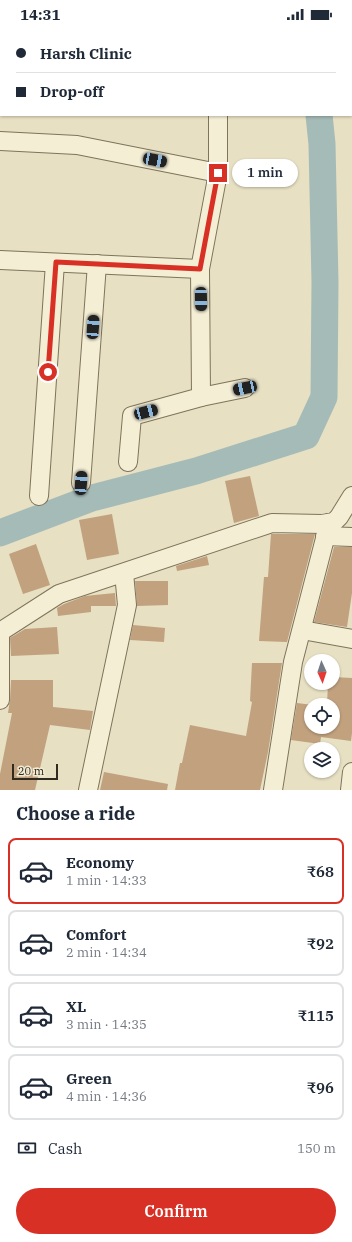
<!DOCTYPE html>
<html lang="en">
<head>
<meta charset="utf-8">
<style>
  :root { --surface:#fff; --page:#f6f6f7; --text:#1f2937; --muted:#747a83; --line:#e0e1e3; --accent:#d93025 }
  body { margin:0; font-family:"IBM Plex Serif",serif; background:var(--page); color:var(--text); height:100vh; display:flex; flex-direction:column; font-size:15px; white-space:nowrap }
  * { box-sizing:border-box; margin:0 }
  p { font-size:13px; color:var(--muted) }
  .icon { flex:none; width:22px; height:22px; fill:none; stroke:currentColor; stroke-width:2; stroke-linecap:round; stroke-linejoin:round }
  .map { position:relative; height:762px; overflow:hidden }
  .drawer { display:flex; flex-direction:column; background:var(--surface); flex:1 }
  .drawer>* { flex:none }
  .guide { position:absolute; left:0px; top:0px; width:352px; height:88px; box-shadow:0 1px 3px #0004; display:grid; align-content:center; height:88px; padding:0 16px; background:var(--surface) }
  .needle { width:26px; rotate:177deg }
  .tools { position:absolute; left:304px; top:626px; display:grid; gap:8px }
  .tools a { display:grid; place-items:center; width:36px; height:36px; border-radius:50%; background:var(--surface); box-shadow:0 1px 3px #0004; font-size:20px }
  .scale { position:absolute; left:12px; bottom:10px; width:46px; box-sizing:border-box; padding-left:4px; border:2px solid #312a1e; border-top:0; font-size:11px; line-height:14px; white-space:nowrap; color:#312a1e; -webkit-text-stroke:3px #f0ead2; paint-order:stroke }
  .end { position:absolute; width:18px; height:18px; margin:-9px; border:5px solid #d93025; background:#fff; box-shadow:0 0 0 2px #fff }
  .from { border-radius:50% }
  .bubble { position:absolute; height:28px; border-radius:14px; background:var(--surface); box-shadow:0 1px 3px #0004; font-size:13px; font-weight:600; line-height:28px; text-align:center }
  .car { position:absolute; width:12px; height:24px; margin:-12px -6px; border-radius:5px; box-shadow:0 0 3px 1px #0007; background:linear-gradient(#222 24%,#8ab4d8 0 40%,#222 0 76%,#8ab4d8 0 86%,#222 0) }
  .guide b { display:flex; align-items:center; gap:14px; height:38px; font-size:15px }
  .guide b+b { border-top:1px solid var(--line) }
  .guide i { width:10px; height:10px; background:var(--text) }
  ul { padding:0; list-style:none }
  li { display:flex; align-items:center; gap:12px; height:66px; margin:0 8px 6px; padding:0 8px; border:2px solid var(--line); border-radius:8px }
  li div { flex:1 }
  li b { display:block; font-size:15px }
  li em { font-style:normal; font-weight:600 }
  li.selected { border-color:var(--accent) }
  li>.icon { width:36px; height:36px; stroke-width:1.5 }
  h2 { padding:0 16px; font-size:18px; line-height:48px }
  .pay { display:flex; align-items:center; gap:10px; height:44px; padding:0 16px; font-size:15px }
  .pay p { margin-inline-start:auto }
  .action { display:flex; gap:8px; margin-top:auto; padding:8px 16px }
  .action a { flex:1; height:46px; border-radius:24px; background:var(--accent); color:#fff; font-size:16px; font-weight:600; line-height:46px; text-align:center }
  .status { display:flex; justify-content:space-between; align-items:center; height:28px; padding:0 20px; background:var(--surface); direction:ltr }
  .status svg { height:11px; fill:currentColor }
  .map>svg:first-child { display:block }
</style>
</head>
<body>
<div class="status"><b>14:31</b><svg viewBox="0 0 49 12"><path d="M0 12V9h3v3zM5 12V6h3v6zM10 12V3h3v9zM15 12V0h3v12zM26 1h20v11H26zM47 4h2v5h-2z"/></svg></div>
<div class="map">
<svg width="352" height="762" viewBox="0 0 352 762">
  <rect width="100%" height="100%" fill="#e7e0c3"/>
  <g fill="none" stroke-linecap="round" stroke-linejoin="round">
    <!-- river -->
    <g stroke="#a5bbb7" stroke-width="27">
      <polyline points="258,0 260,1"/>
      <polyline points="0,505 92,470 196,443 306,408 324,369 325,254 322,116 319,87"/>
    </g>
  </g>
  <!-- building -->
  <g fill="#c1a17e">
    <polygon points="250,448 259,488 234,495 225,453"/>
    <polygon points="112,486 119,526 87,532 79,492"/>
    <polygon points="271,506 315,506 287,614 259,613 264,549 268,549"/>
    <polygon points="36,516 50,557 23,566 9,526"/>
    <polygon points="334,519 352,519 352,565 347,599 314,594"/>
    <polygon points="207,528 209,537 177,543 176,538"/>
    <polygon points="135,553 168,553 168,577 137,578"/>
    <polygon points="115,565 116,578 91,578 91,584 58,588 57,580 64,576 85,568"/>
    <polygon points="133,597 165,600 164,614 130,612"/>
    <polygon points="57,599 59,626 11,628 10,610 25,601"/>
    <polygon points="252,635 282,635 268,724 260,762 175,762 180,735 182,735 190,697 246,708 252,674 250,673"/>
    <polygon points="333,649 352,650 352,705 351,713 321,709 320,716 291,712 297,675 313,677 311,677 311,699 333,699 333,677 327,677 328,655 333,655"/>
    <polygon points="11,652 53,652 53,679 93,683 90,702 50,697 35,762 0,762 0,746 12,685 8,685 10,672"/>
    <polygon points="104,744 168,756 167,762 100,762"/>
  </g>
  <g fill="none" stroke-linecap="round" stroke-linejoin="round">
    <defs>
      <g id="street">
        <polyline points="290,0 292,1"/>
        <polyline points="222,1 222,0"/>
        <polyline points="0,4 1,4"/>
        <polyline points="0,113 77,117 218,145"/>
        <polyline points="0,232 200,241"/>
        <polyline points="201,369 245,360"/>
        <polyline points="128,434 132,388 201,369 200,241 218,145 218,87"/>
        <polyline points="81,455 97,236"/>
        <polyline points="39,468 55,235"/>
        <polyline points="325,508 352,509"/>
        <polyline points="302,602 352,611"/>
        <polyline points="0,604 59,566 272,495 322,496 334,494 339,489 352,468"/>
        <polyline points="0,672 0,604"/>
        <polyline points="88,762 127,577 124,545"/>
        <polyline points="273,762 293,634 329,495"/>
        <polyline points="350,762 352,744"/>
      </g>
    </defs>
    <!-- street casing -->
    <use href="#street" stroke="#7f735c" stroke-width="20"/>
    <!-- street -->
    <use href="#street" stroke="#f4eed5" stroke-width="18"/>
  </g>
  <g fill="none" stroke-linecap="round" stroke-linejoin="round">
    <!-- route -->
    <polyline stroke="#d93025" stroke-width="5" points="48,344 56,234 200,241 218,145"/>
  </g>
</svg>
<div class="tools">
<a><svg class="needle" viewBox="-14 -14 28 28"><path d="M0-13l5 13h-10z" fill="#e53935"/><path d="M0 13l5-13h-10z" fill="#747a83"/></svg></a>
<a><svg class="icon" aria-label="locate" viewBox="0 0 24 24"><circle cx="12" cy="12" r="6"/><path d="M12 2v4M12 18v4M2 12h4M18 12h4"/></svg></a>
<a><svg class="icon" aria-label="layers" viewBox="0 0 24 24"><path d="M12 4l9 5-9 5-9-5zM3 14l9 5 9-5"/></svg></a>
</div>
<div class="scale">20 m</div>
<i class="end from" style="left:48px;top:344px"></i>
<i class="end" style="left:218px;top:145px"></i>
<div class="bubble" style="left:232px;top:131px;width:66px">1 min</div>
<i class="car" style="left:155px;top:132px;rotate:101deg"></i>
<i class="car" style="left:201px;top:271px;rotate:179deg"></i>
<i class="car" style="left:93px;top:299px;rotate:4deg"></i>
<i class="car" style="left:245px;top:360px;rotate:258deg"></i>
<i class="car" style="left:146px;top:384px;rotate:75deg"></i>
<i class="car" style="left:81px;top:455px;rotate:4deg"></i>
<div class="guide">
<b><i class="from"></i>Harsh Clinic</b>
<b><i></i>Drop-off</b>
</div>
</div>
<section class="drawer">
<h2>Choose a ride</h2>
<ul>
<li class="selected"><svg class="icon" aria-label="car" viewBox="0 0 24 24"><path d="M5 17H2v-5l4-1 3-4h7l3 4 3 1v5h-3M9 17h6M6 11h13"/><circle cx="7" cy="17" r="2"/><circle cx="17" cy="17" r="2"/></svg><div><b>Economy</b><p>1 min · 14:33</p></div><em>₹68</em></li>
<li><svg class="icon" aria-label="car" viewBox="0 0 24 24"><path d="M5 17H2v-5l4-1 3-4h7l3 4 3 1v5h-3M9 17h6M6 11h13"/><circle cx="7" cy="17" r="2"/><circle cx="17" cy="17" r="2"/></svg><div><b>Comfort</b><p>2 min · 14:34</p></div><em>₹92</em></li>
<li><svg class="icon" aria-label="car" viewBox="0 0 24 24"><path d="M5 17H2v-5l4-1 3-4h7l3 4 3 1v5h-3M9 17h6M6 11h13"/><circle cx="7" cy="17" r="2"/><circle cx="17" cy="17" r="2"/></svg><div><b>XL</b><p>3 min · 14:35</p></div><em>₹115</em></li>
<li><svg class="icon" aria-label="car" viewBox="0 0 24 24"><path d="M5 17H2v-5l4-1 3-4h7l3 4 3 1v5h-3M9 17h6M6 11h13"/><circle cx="7" cy="17" r="2"/><circle cx="17" cy="17" r="2"/></svg><div><b>Green</b><p>4 min · 14:36</p></div><em>₹96</em></li>
</ul>
<div class="pay"><svg class="icon" aria-label="cash" viewBox="0 0 24 24"><path d="M3 7h18v10H3z"/><circle cx="12" cy="12" r="2"/></svg>Cash<p>150 m</p></div>
<div class="action"><a>Confirm</a></div>
</section>
</body>
</html>
